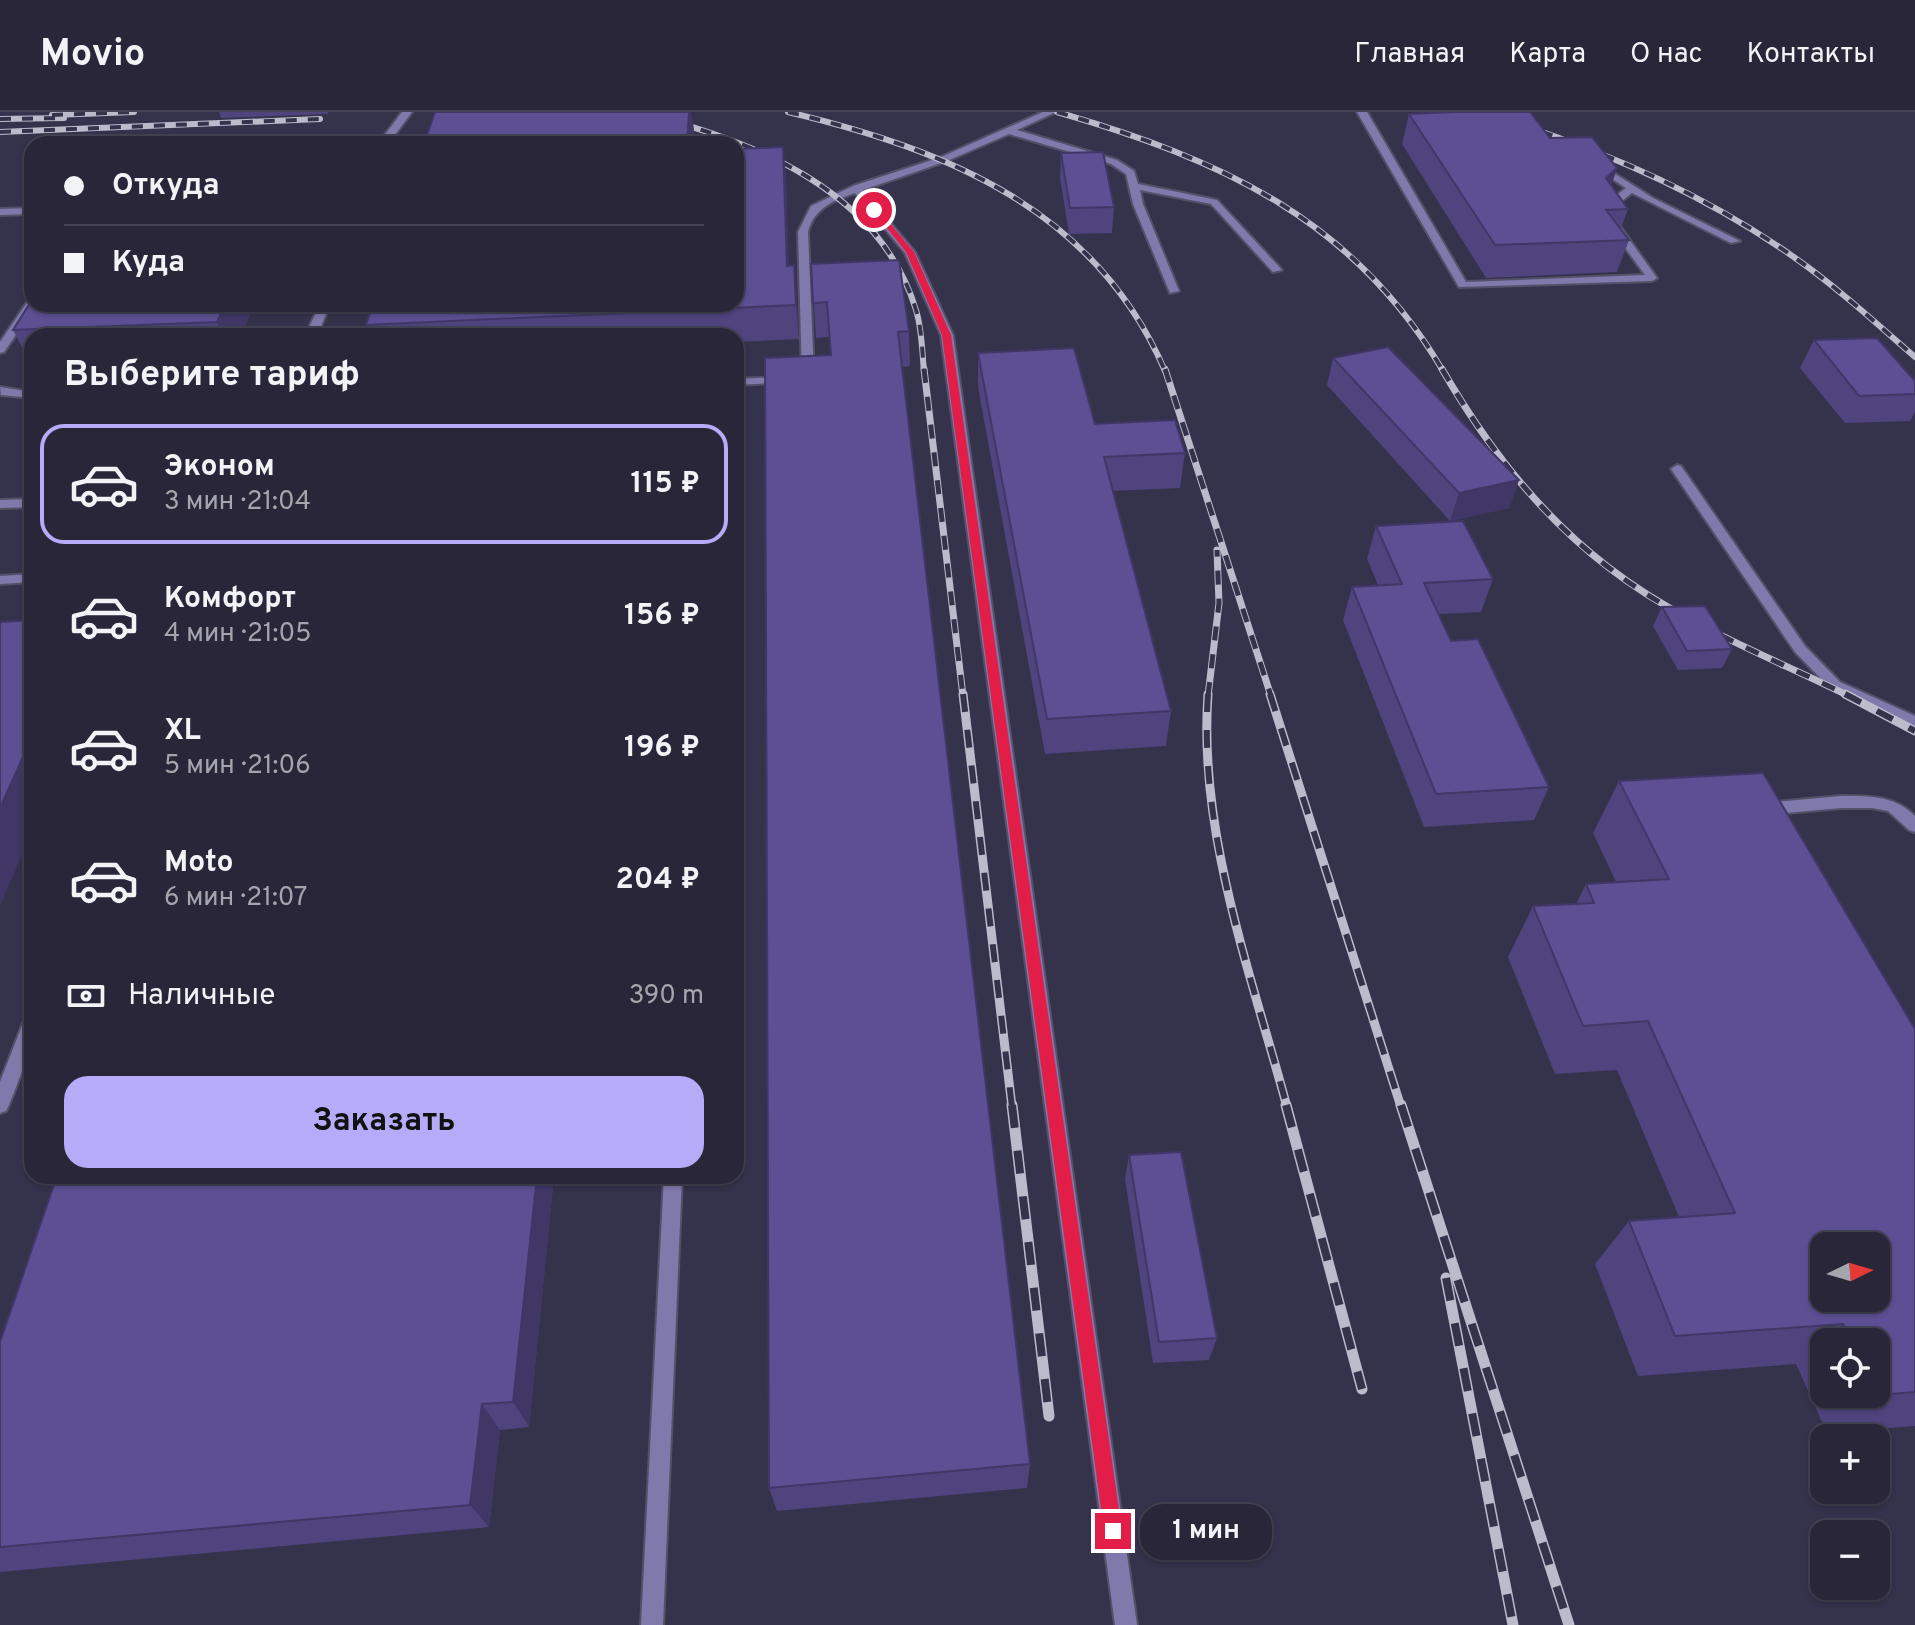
<!DOCTYPE html>
<html lang="ru">
<head>
<meta charset="utf-8">
<style>
  :root { --surface:#282638; --page:#343243; --text:#f1f3f6; --muted:#a5a5ae; --line:#444353; --accent:#b6abf8 }
  body { margin:0; font-family:Overpass,sans-serif; background:var(--page); color:var(--text); height:100vh; display:flex; flex-direction:column; font-size:30px; white-space:nowrap }
  * { box-sizing:border-box; margin:0 }
  p { font-size:26px; color:var(--muted) }
  .icon { flex:none; width:44px; height:44px; fill:none; stroke:currentColor; stroke-width:2; stroke-linecap:round; stroke-linejoin:round }
  .map { position:relative; flex:1; overflow:hidden }
  .side { position:absolute; left:24px; top:216px; width:720px; height:856px; display:flex; flex-direction:column; background:var(--surface); border-radius:24px; box-shadow:0 2px 6px #0004,0 0 0 2px var(--line) }
  .side>* { flex:none }
  .guide { position:absolute; left:24px; top:24px; width:720px; height:176px; border-radius:24px; box-shadow:0 2px 6px #0004,0 0 0 2px var(--line); display:grid; align-content:center; height:176px; padding:0 40px; background:var(--surface) }
  .needle { width:52px; rotate:85deg }
  .fabs { position:absolute; left:1810px; top:1120px; display:grid; gap:16px }
  .fabs a { display:grid; place-items:center; width:80px; height:80px; border-radius:16px; background:var(--surface); box-shadow:0 2px 6px #0004,0 0 0 2px var(--line); font-size:40px }
  .end { position:absolute; width:36px; height:36px; margin:-18px; border:10px solid #e11d48; background:#fff; box-shadow:0 0 0 4px #fff }
  .from { border-radius:50% }
  .bubble { position:absolute; height:56px; border-radius:24px; background:var(--surface); box-shadow:0 2px 6px #0004,0 0 0 2px var(--line); font-size:26px; font-weight:700; line-height:56px; text-align:center }
  .guide b { display:flex; align-items:center; gap:28px; height:76px; font-size:30px }
  .guide b+b { border-top:2px solid var(--line) }
  .guide i { width:20px; height:20px; background:var(--text) }
  ul { padding:0; list-style:none }
  li { display:flex; align-items:center; gap:24px; height:120px; margin:0 16px 12px; padding:0 24px; border:4px solid transparent; border-radius:24px }
  li div { flex:1 }
  li b { display:block; font-size:30px }
  li em { font-style:normal; font-weight:700 }
  li.on { border-color:var(--accent) }
  li>.icon { width:72px; height:72px; stroke-width:1.5 }
  h2 { padding:0 40px; font-size:36px; line-height:96px }
  .pay { display:flex; align-items:center; gap:20px; height:88px; padding:0 40px; font-size:30px }
  .pay p { margin-inline-start:auto }
  .action { display:flex; gap:16px; margin-top:auto; padding:16px 40px }
  .action a { flex:1; height:92px; border-radius:24px; background:var(--accent); color:#111; font-size:32px; font-weight:700; line-height:92px; text-align:center }
  header { display:flex; align-items:center; gap:48px; box-sizing:border-box; height:112px; padding:0 40px; background:var(--surface); border-bottom:2px solid var(--line) }
  header strong { font-size:38px }
  nav { display:flex; gap:44px; margin-inline-start:auto; font-size:28px }
  .map>svg:first-child { display:block }
</style>
</head>
<body>
<header>
<strong>Movio</strong>
<nav><a>Главная</a><a>Карта</a><a>О нас</a><a>Контакты</a></nav>
</header>
<div class="map">
<svg width="1915" height="1513" viewBox="0 0 1915 1513">
  <rect width="100%" height="100%" fill="#35324b"/>
  <g fill="none" stroke-linecap="round" stroke-linejoin="round">
    <defs>
      <g id="lane">
        <polygon points="402,0 412,0 388,32 378,32"/>
        <path d="M1043 0H1056L1017 18 1117 48 1134 59 1138 72 1217 88 1282 158 1273 160 1211 92 1140 78 1143 92 1179 179 1170 181 1133 92 1126 62 1111 52 1009 22 947 49 863 78 915 140 953 223 1137 1513H1115L941 223 905 141 855 81C834 88 814 96 808 120L814 264 808 267 802 264 798 120 811 94 853 74 941 45Z"/>
        <polygon points="1357,0 1367,0 1466,170 1645,163 1610,115 1615,112 1619,113 1657,166 1652,169 1459,175"/>
        <polygon points="1598,51 1653,86 1740,129 1731,131 1632,81 1609,99 1601,99 1601,95 1626,76 1595,56 1593,54"/>
        <polygon points="32,96 32,102 0,103 0,97"/>
        <polygon points="32,188 32,192 37,192 4,240 0,241 0,230 28,189"/>
        <polygon points="320,192 330,192 317,224 305,224"/>
        <polygon points="784,265 788,266 788,270 736,273 736,267"/>
        <polygon points="0,275 32,280 32,286 1,283"/>
        <polygon points="1677,353 1681,354 1805,534 1840,570 1915,604 1915,615 1873,599 1830,576 1795,540 1671,357"/>
        <polygon points="32,387 32,395 0,396 0,388"/>
        <polygon points="32,462 32,470 0,472 0,464"/>
        <path d="M1841 684C1869 684 1894 683 1915 704V720L1909 718 1888 699 1872 696H1841L1765 703 1757 697 1765 691Z"/>
        <polygon points="32,904 32,934 9,993 6,999 0,1001 0,970 23,911 26,906"/>
        <polygon points="664,1064 682,1064 663,1513 641,1513"/>
      </g>
    </defs>
    <!-- lane casing -->
    <use href="#lane" stroke="#535068" stroke-width="4"/>
    <!-- lane -->
    <use href="#lane" fill="#8079ab" fill-rule="evenodd"/>
    <defs>
      <g id="rail-far3">
        <path d="M637 0C750 27 879 76 916 198 922 217 922 239 924 259"/>
        <path d="M788 0C948 38 1096 98 1165 259"/>
        <path d="M1057 0C1220 47 1354 107 1443 259"/>
        <path d="M1479 0C1593 33 1701 79 1798 148 1839 177 1877 212 1915 245"/>
        <polyline points="52,3 134,0"/>
        <polyline points="0,7 64,6"/>
        <polyline points="0,20 320,7"/>
      </g>
      <g id="rail-far2">
        <polyline points="924,257 963,584"/>
        <polyline points="1165,257 1271,584"/>
        <path d="M1442 257C1486 333 1538 401 1608 455 1680 511 1768 544 1849 584"/>
        <polyline points="1208,584 1219,491 1217,438"/>
      </g>
      <g id="rail-far1">
        <polyline points="963,582 1012,995"/>
        <path d="M1208 582C1198 721 1251 861 1287 995"/>
        <polyline points="1270,582 1401,995"/>
        <polyline points="1845,582 1915,619"/>
      </g>
      <g id="rail">
        <polyline points="1012,993 1049,1304"/>
        <polyline points="1286,993 1362,1277"/>
        <polyline points="1401,993 1569,1513"/>
        <polyline points="1446,1166 1513,1513"/>
      </g>
    </defs>
    <!-- rail-far3 casing -->
    <use href="#rail-far3" stroke="#bcbbcc" stroke-width="6"/>
    <!-- rail-far2 casing -->
    <use href="#rail-far2" stroke="#bcbbcc" stroke-width="7"/>
    <!-- rail-far1 casing -->
    <use href="#rail-far1" stroke="#bcbbcc" stroke-width="9"/>
    <!-- rail casing -->
    <use href="#rail" stroke="#bcbbcc" stroke-width="11"/>
    <!-- rail-far3 -->
    <use href="#rail-far3" stroke="#35324b" stroke-width="4" stroke-dasharray="11" stroke-linecap="butt"/>
    <!-- rail-far2 -->
    <use href="#rail-far2" stroke="#35324b" stroke-width="5" stroke-dasharray="14" stroke-linecap="butt"/>
    <!-- rail-far1 -->
    <use href="#rail-far1" stroke="#35324b" stroke-width="6" stroke-dasharray="18" stroke-linecap="butt"/>
    <!-- rail -->
    <use href="#rail" stroke="#35324b" stroke-width="8" stroke-dasharray="23" stroke-linecap="butt"/>
  </g>
  <!-- wall -->
  <g fill="#4f447e" fill-rule="evenodd">
    <polygon points="219,0 328,0 328,2 221,6"/>
    <polygon points="1409,2 1550,26 1617,56 1611,74 1628,97 1621,117 1629,128 1617,160 1486,166 1402,32"/>
    <polygon points="783,35 786,67 788,154 794,153 799,227 736,230 736,224 370,224 366,213"/>
    <polygon points="1061,41 1114,95 1112,121 1069,122 1060,66"/>
    <polygon points="811,152 909,219 910,254 902,255 1030,1352 1027,1376 777,1399 769,1376 831,243 829,225 816,226"/>
    <polygon points="32,192 255,192 240,224 32,224 31,252 13,218"/>
    <polygon points="1814,228 1915,269 1915,300 1910,309 1845,311 1800,256"/>
    <polygon points="978,241 1095,312 1185,341 1180,376 1113,379 1171,599 1166,634 1045,642 978,275"/>
    <polygon points="1333,246 1519,368 1509,396 1450,409 1327,273"/>
    <polygon points="1376,414 1493,467 1481,500 1439,502 1451,529 1549,675 1534,708 1424,715 1343,508 1352,475 1378,473 1367,447"/>
    <polygon points="1662,495 1732,537 1722,556 1678,558 1653,514"/>
    <path d="M1619 669 1915 917V1314L1827 1321 1796 1252 1638 1264 1595 1152 1629 1109 1679 1105 1617 958 1555 962 1508 845 1533 794 1576 792 1586 772 1616 770 1593 721ZM1824 1230H1876V1282H1824Z"/>
    <polygon points="1129,1043 1217,1226 1209,1248 1153,1251 1125,1067"/>
    <polygon points="57,1064 554,1064 529,1315 500,1318 489,1415 0,1460 0,1230"/>
  </g>
  <!-- shaded-wall -->
  <g fill="#403767">
    <polygon points="689,0 691,0 694,17 693,32 687,32"/>
    <polygon points="783,35 786,67 790,187 787,154"/>
    <polygon points="1617,56 1607,87 1606,66"/>
    <polygon points="794,153 797,187 799,227 796,193"/>
    <polygon points="226,192 255,192 240,224 223,224 217,210"/>
    <polygon points="1519,368 1509,396 1450,409 1459,381"/>
    <polygon points="32,625 32,719 0,794 0,696"/>
    <polygon points="537,1064 554,1064 529,1315 513,1290"/>
    <polygon points="482,1292 500,1318 489,1415 470,1393"/>
  </g>
  <!-- building -->
  <g fill="#5c4f93" stroke="#403767" stroke-width="2" fill-rule="evenodd">
    <polygon points="435,0 689,0 687,32 424,32"/>
    <polygon points="1453,0 1530,0 1550,26 1592,25 1617,56 1606,66 1628,97 1606,98 1629,128 1495,133 1409,2"/>
    <polygon points="783,35 787,154 794,153 796,193 366,213 373,192 736,192 736,37"/>
    <polygon points="1103,40 1114,95 1070,96 1061,41"/>
    <polygon points="899,148 909,219 898,220 1030,1352 769,1376 765,246 831,243 827,190 813,191 811,152"/>
    <polygon points="32,188 32,192 226,192 217,210 13,218"/>
    <polygon points="1877,226 1915,269 1915,282 1859,284 1814,228"/>
    <polygon points="1388,235 1519,368 1459,381 1333,246"/>
    <polygon points="1074,236 1095,312 1175,308 1185,341 1104,345 1171,599 1047,607 978,241"/>
    <polygon points="1463,409 1493,467 1424,471 1451,529 1478,527 1549,675 1436,682 1352,475 1402,472 1376,414"/>
    <polygon points="1705,494 1732,537 1687,539 1662,495"/>
    <polygon points="32,508 32,625 0,696 0,510"/>
    <path d="M1763 661 1915 917V1280L1877 1283 1876 1230H1851L1843 1212 1675 1224 1629 1109 1735 1101 1648 909 1583 914 1533 794 1594 791 1586 772 1669 767 1619 669ZM1824 1134H1876V1186H1824Z"/>
    <polygon points="1181,1040 1217,1226 1159,1230 1129,1043"/>
    <polygon points="57,1064 537,1064 513,1290 482,1292 470,1393 0,1435 0,1230"/>
  </g>
  <!-- route -->
  <polygon fill="#e11d48" points="871,96 877,96 914,140 951,223 1122,1419 1120,1425 1113,1428 1107,1425 1104,1419 942,223 906,140"/>
</svg>
<div class="fabs">
<a><svg class="needle" viewBox="-14 -14 28 28"><path d="M0-13l5 13h-10z" fill="#e53935"/><path d="M0 13l5-13h-10z" fill="#a5a5ae"/></svg></a>
<a><svg class="icon" aria-label="locate" viewBox="0 0 24 24"><circle cx="12" cy="12" r="6"/><path d="M12 2v4M12 18v4M2 12h4M18 12h4"/></svg></a>
<a>+</a>
<a>−</a>
</div>
<i class="end from" style="left:874px;top:98px"></i>
<i class="end" style="left:1113px;top:1419px"></i>
<div class="bubble" style="left:1140px;top:1392px;width:132px">1 мин</div>
<div class="guide">
<b><i class="from"></i>Откуда</b>
<b><i></i>Куда</b>
</div>
<section class="side">
<h2>Выберите тариф</h2>
<ul>
<li class="on"><svg class="icon" aria-label="car" viewBox="0 0 24 24"><path d="M5 17H2v-5l4-1 3-4h7l3 4 3 1v5h-3M9 17h6M6 11h13"/><circle cx="7" cy="17" r="2"/><circle cx="17" cy="17" r="2"/></svg><div><b>Эконом</b><p>3 мин · 21:04</p></div><em>115 ₽</em></li>
<li><svg class="icon" aria-label="car" viewBox="0 0 24 24"><path d="M5 17H2v-5l4-1 3-4h7l3 4 3 1v5h-3M9 17h6M6 11h13"/><circle cx="7" cy="17" r="2"/><circle cx="17" cy="17" r="2"/></svg><div><b>Комфорт</b><p>4 мин · 21:05</p></div><em>156 ₽</em></li>
<li><svg class="icon" aria-label="car" viewBox="0 0 24 24"><path d="M5 17H2v-5l4-1 3-4h7l3 4 3 1v5h-3M9 17h6M6 11h13"/><circle cx="7" cy="17" r="2"/><circle cx="17" cy="17" r="2"/></svg><div><b>XL</b><p>5 мин · 21:06</p></div><em>196 ₽</em></li>
<li><svg class="icon" aria-label="car" viewBox="0 0 24 24"><path d="M5 17H2v-5l4-1 3-4h7l3 4 3 1v5h-3M9 17h6M6 11h13"/><circle cx="7" cy="17" r="2"/><circle cx="17" cy="17" r="2"/></svg><div><b>Moto</b><p>6 мин · 21:07</p></div><em>204 ₽</em></li>
</ul>
<div class="pay"><svg class="icon" aria-label="cash" viewBox="0 0 24 24"><path d="M3 7h18v10H3z"/><circle cx="12" cy="12" r="2"/></svg>Наличные<p>390 m</p></div>
<div class="action"><a>Заказать</a></div>
</section>
</div>
</body>
</html>
